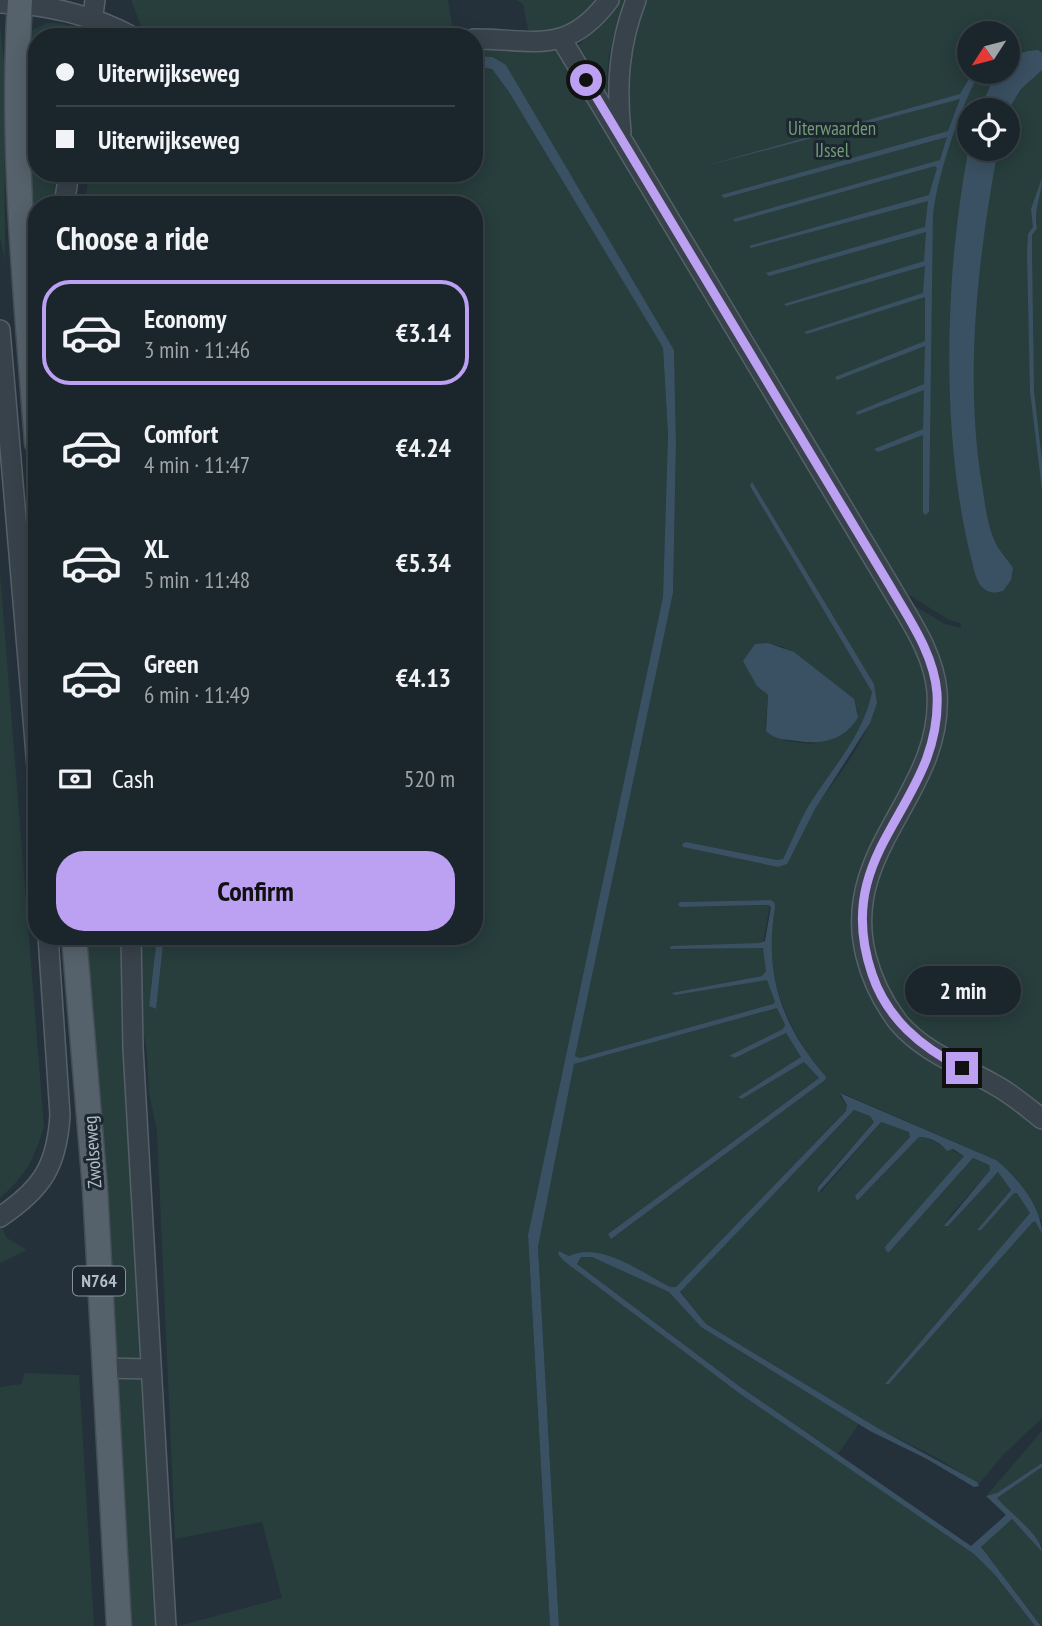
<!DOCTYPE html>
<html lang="en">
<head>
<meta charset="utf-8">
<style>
  :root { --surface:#1b252c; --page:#283138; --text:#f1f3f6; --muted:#a0a5a9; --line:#394248; --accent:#bca0f2 }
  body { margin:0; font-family:"PT Sans Narrow",sans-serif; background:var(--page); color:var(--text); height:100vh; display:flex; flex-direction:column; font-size:26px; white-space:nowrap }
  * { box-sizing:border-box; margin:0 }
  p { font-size:23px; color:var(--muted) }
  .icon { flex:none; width:38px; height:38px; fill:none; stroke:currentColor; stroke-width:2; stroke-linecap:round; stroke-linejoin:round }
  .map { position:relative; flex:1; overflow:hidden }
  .side { position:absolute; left:28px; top:196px; width:455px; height:749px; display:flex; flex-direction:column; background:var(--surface); border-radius:28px; box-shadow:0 4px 18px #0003,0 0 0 2px var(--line) }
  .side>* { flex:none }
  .banner { position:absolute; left:28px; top:28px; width:455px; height:154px; border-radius:28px; box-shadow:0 4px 18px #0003,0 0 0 2px var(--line); display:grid; align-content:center; height:154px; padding:0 28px; background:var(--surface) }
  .needle { width:46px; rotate:234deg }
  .buttons { position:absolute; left:957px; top:21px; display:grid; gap:14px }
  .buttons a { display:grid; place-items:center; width:63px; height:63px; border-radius:50%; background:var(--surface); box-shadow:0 4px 18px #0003,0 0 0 2px var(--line); font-size:35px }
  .end { position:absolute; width:32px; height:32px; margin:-16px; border:9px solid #bca0f2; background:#111; box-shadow:0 0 0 4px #111 }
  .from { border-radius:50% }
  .bubble { position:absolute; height:49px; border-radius:24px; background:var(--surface); box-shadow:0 4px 18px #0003,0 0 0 2px var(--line); font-size:23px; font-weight:700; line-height:49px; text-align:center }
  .banner b { display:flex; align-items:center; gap:24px; height:66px; font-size:26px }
  .banner b+b { border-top:2px solid var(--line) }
  .banner i { width:18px; height:18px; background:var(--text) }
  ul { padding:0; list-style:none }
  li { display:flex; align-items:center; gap:21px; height:105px; margin:0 14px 10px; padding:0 14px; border:4px solid transparent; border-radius:28px }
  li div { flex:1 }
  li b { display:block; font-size:26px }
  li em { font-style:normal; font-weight:700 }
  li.current { border-color:var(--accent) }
  li>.icon { width:63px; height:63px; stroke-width:1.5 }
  h2 { padding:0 28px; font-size:32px; line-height:84px }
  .pay { display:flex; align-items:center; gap:18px; height:77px; padding:0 28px; font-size:26px }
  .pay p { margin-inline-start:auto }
  .primary-button { display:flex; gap:14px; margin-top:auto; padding:14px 28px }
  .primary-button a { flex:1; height:80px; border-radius:28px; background:var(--accent); color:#111; font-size:28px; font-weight:700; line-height:80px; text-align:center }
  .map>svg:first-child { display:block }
</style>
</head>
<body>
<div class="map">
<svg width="1042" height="1626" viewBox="0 0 1042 1626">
  <rect width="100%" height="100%" fill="#24313b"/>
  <!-- green -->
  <g fill="#273e3c" fill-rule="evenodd">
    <path d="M131 0H448L452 25V27C414 27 376 26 339 28 282 33 193 50 141 26Z"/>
    <path d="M516 0H596C573 24 562 31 529 34L523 4Z"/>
    <path d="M619 0H624C613 37 601 69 611 107L576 48Z"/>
    <path d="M640 0H1042V1114L913 1032 872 966 866 902 940 724 910 603 945 624 961 628 960 623 949 620 892 584 626 130 620 86ZM970 33H1008V72H970ZM970 110H1008V149H970Z"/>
    <path d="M47 23C62 23 72 23 82 34V37H37V173H62L57 205H37V363L30 229 27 33Z"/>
    <polygon points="0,27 4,62 5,260 0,237"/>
    <path d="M474 43 552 48 561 51 928 666 931 729 863 877 881 1001 1042 1123V1222L1028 1198 996 1160 842 1093 840 1096 847 1105 846 1111 676 1287H670C642 1273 601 1242 569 1256L560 1251 739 1392 974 1554 995 1575 1035 1626H559L538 1247 574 1064 777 1008 785 1026 783 1029 729 1057 735 1058 786 1033 801 1057 738 1097 742 1099 804 1062 819 1078 608 1234 611 1239 825 1080C785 1023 763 978 775 907L770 900 680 902V907L770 905 763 943 672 950 761 947 765 951 766 971 762 976 671 993 675 995 767 979 775 1002 773 1004 580 1058 575 1056 673 593 676 442 674 350 506 65 494 57 474 56ZM750 486 874 684C884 724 837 775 816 807 804 825 795 845 786 864L778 867 684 847 682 844 686 842 777 860 783 859C792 841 799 822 809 805 832 768 863 736 872 692ZM768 643 784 647 858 710 853 726 842 735 812 744 785 741 765 726 768 695 764 692 755 644Z"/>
    <polygon points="474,66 492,69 509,92 659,341 663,348 668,435 663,597 528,1235 550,1626 179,1626 282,1598 262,1522 175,1539 157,1131 149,1093 147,1053 137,995 136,936 157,936 149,1006 156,1009 164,936 474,936 474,205 85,205 89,173 474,173"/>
    <path d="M0 573 44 1127C34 1159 26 1175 0 1198Z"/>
    <polygon points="89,936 127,936 145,1361 115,1362 86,984"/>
    <polygon points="854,1110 870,1116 874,1122 818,1186 818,1192 821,1192 881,1122 910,1132 910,1137 855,1196 857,1201 919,1137 923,1136 964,1156 886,1251 889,1251 973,1158 989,1165 990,1170 944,1223 999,1172 1011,1190 977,1230 981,1230 1013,1193 1017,1193 1030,1213 889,1384 1032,1223 1035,1221 1042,1234 1042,1418 1003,1455 979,1484 935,1457 881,1430 706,1324 680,1291"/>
    <polygon points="0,1224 7,1238 27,1250 0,1263"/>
    <polygon points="581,1257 592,1257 669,1292 701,1327 859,1424 838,1454 739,1386 577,1264"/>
    <polygon points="24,1373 79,1375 94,1626 0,1626 0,1387 22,1384"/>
    <polygon points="146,1378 159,1626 132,1626 116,1379"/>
    <polygon points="1042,1431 1042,1463 997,1493 986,1496"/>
    <polygon points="1042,1467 1042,1546 997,1498"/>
    <polygon points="1012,1519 1042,1552 1042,1626 981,1550 984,1543"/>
  </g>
  <!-- water -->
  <g fill="#3a5163">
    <path d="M1038 50 1042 53V70L1021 89 1008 110H980L991 84 1000 72H1008V63C1017 53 1024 51 1038 50Z"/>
    <path d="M474 56 493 57 506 65 674 350 676 442 673 593 575 1056 580 1058 773 1004 775 1002 767 980 675 995 671 993 762 976 766 971 763 948 670 949 671 946 760 943 765 941 771 907 769 905 680 907 678 904 680 902 770 900 774 902 775 907C764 974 781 1025 826 1077L825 1080 611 1239 608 1234 819 1078 804 1062 742 1099 738 1097 801 1057 786 1033 735 1058 729 1056 783 1029 785 1025 777 1008 574 1064 538 1247 559 1626H550L528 1235 663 597 668 435 663 348 659 341 509 92 492 69 474 66Z"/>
    <path d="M973 72H980C960 107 938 174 933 214L929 512 925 515 923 512V435L878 452 874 449 923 429 924 390 857 415 856 412 924 384 925 346 837 380 835 377 925 341V297L807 334 804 332 923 293 925 266 786 306 784 304 924 261 926 232 769 276 766 273 925 227 928 201 751 248 749 246 929 195 937 168 935 166 735 222 733 219 940 160 947 137 724 198 721 195 948 131 960 99 698 168 960 94Z"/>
    <path d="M969 146 970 149H998C978 256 964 376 982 485 985 503 987 525 995 542 999 551 1008 560 1013 568L1011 580 1003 591C996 593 990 594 983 588 975 581 973 564 970 554 949 465 946 369 952 278 955 234 961 190 969 146Z"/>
    <path d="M1042 178C1042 196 1033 209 1037 228L1032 235V252L1034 391 1042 461V490L1030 391 1027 252 1028 234 1033 227 1031 209Z"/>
    <path d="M752 482 874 684 877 703 870 723 815 809 787 864 778 867 683 847 682 844 686 842 777 860 783 859C792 841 799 822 809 805 832 768 863 736 872 692L750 486Z"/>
    <path d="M768 643 794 652 854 699 858 717C846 740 821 745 798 741 785 739 777 741 766 731L768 695 757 686 743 661 755 644Z"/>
    <polygon points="157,936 164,936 156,1009 149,1006"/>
    <path d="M840 1093 996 1160C1016 1176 1042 1207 1042 1234L1035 1221 1032 1223 889 1384H885L1030 1213 1017 1193H1014L981 1230H977L1011 1190 998 1172 948 1226H944L990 1170 989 1165 973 1158 889 1252 886 1251 885 1247 964 1156 953 1149 947 1151C942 1143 928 1136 919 1137L857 1201 855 1196 910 1137 909 1132 881 1122 818 1193V1187L874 1122 870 1116 854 1110 680 1292 706 1324 881 1430 977 1482 979 1486 974 1487 927 1459 870 1431 701 1327 669 1292 592 1257H581L577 1264 739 1386 971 1546 1006 1515 986 1496 997 1493 1042 1463V1467L997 1498C1008 1511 1042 1536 1042 1552L1012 1519 981 1547 1041 1626H1035L995 1575 974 1554 739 1393 564 1261 558 1254 559 1251 569 1256C601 1241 642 1273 670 1287H676L846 1111 847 1105Z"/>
  </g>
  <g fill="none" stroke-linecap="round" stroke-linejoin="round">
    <defs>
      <g id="minor">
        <path d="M0 3C44 4 94 15 133 37"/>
        <polyline points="90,37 95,0"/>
        <path d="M474 39C535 39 567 56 609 0"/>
        <path d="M562 40 890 586C909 619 934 653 937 692 944 794 839 849 866 956 872 980 883 1002 898 1022 923 1052 962 1066 995 1085 1012 1094 1027 1107 1042 1119"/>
        <path d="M621 132C616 85 619 44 636 0"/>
        <polyline points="64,205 69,173"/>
        <polyline points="0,330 37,766"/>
        <polyline points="131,936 133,1048 166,1626"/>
        <path d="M0 1217C42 1189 57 1166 60 1115L48 936"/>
        <polyline points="103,1368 151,1369"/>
      </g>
      <g id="major">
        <path d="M20 0C11 148 26 295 37 443"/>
        <polyline points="74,936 95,1188 119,1626"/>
      </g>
    </defs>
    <!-- minor casing -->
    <use href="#minor" stroke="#566069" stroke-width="22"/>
    <!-- major casing -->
    <use href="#major" stroke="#444e57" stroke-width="27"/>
    <!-- minor -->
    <use href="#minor" stroke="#38424b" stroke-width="19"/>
    <!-- major -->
    <use href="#major" stroke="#56626b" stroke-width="24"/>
  </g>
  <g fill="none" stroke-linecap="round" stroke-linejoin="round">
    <!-- route -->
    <path stroke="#bca0f2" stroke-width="9" d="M586 80 890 586C909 619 934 654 937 693 943 806 829 848 872 974 887 1019 921 1047 962 1068"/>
  </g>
  <g text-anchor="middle" stroke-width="6" stroke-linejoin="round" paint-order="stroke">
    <!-- shield labels -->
    <rect fill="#1d2730" stroke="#86909a" stroke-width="2" x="73" y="1266.5" width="52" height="29" rx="5"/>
    <g font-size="18" font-weight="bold" fill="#b3bdc7">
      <text x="99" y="1287">N764</text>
    </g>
    <!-- park labels -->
    <g font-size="19" fill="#729b76" stroke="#1d2730">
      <text x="832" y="135">Uiterwaarden<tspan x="832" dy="22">IJssel</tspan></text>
    </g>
    <!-- street labels -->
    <g font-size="19" fill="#b3bdc7" stroke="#1d2730">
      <text transform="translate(92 1152) rotate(-94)" y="7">Zwolseweg</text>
    </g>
  </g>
</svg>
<div class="buttons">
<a><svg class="needle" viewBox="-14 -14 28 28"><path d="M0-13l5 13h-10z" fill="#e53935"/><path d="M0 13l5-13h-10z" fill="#a0a5a9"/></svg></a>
<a><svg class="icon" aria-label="locate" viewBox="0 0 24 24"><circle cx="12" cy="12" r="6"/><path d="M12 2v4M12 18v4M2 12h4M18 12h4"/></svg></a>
</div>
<i class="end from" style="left:586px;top:80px"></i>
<i class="end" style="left:962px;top:1068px"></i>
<div class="bubble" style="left:905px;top:966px;width:116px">2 min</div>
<div class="banner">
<b><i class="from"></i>Uiterwijkseweg</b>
<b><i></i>Uiterwijkseweg</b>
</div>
<section class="side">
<h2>Choose a ride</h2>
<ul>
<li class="current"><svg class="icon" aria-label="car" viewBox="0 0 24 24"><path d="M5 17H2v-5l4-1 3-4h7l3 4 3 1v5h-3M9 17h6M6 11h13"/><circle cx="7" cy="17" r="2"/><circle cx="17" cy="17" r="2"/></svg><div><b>Economy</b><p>3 min · 11:46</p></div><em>€3.14</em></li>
<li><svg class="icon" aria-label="car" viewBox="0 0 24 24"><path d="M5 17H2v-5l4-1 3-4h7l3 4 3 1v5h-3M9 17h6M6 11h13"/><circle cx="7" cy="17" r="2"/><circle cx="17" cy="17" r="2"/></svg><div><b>Comfort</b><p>4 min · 11:47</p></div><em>€4.24</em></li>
<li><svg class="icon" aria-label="car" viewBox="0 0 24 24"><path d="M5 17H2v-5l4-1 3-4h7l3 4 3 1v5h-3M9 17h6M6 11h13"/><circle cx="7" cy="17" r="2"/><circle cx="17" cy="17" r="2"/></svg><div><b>XL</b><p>5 min · 11:48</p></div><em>€5.34</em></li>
<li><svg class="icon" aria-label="car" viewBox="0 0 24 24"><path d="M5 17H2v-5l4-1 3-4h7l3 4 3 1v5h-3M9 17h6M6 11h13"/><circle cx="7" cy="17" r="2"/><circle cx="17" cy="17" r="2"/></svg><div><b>Green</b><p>6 min · 11:49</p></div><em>€4.13</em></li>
</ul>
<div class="pay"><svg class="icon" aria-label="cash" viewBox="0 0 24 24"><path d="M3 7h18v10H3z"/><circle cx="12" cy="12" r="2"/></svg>Cash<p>520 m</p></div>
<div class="primary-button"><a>Confirm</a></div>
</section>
</div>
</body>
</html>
